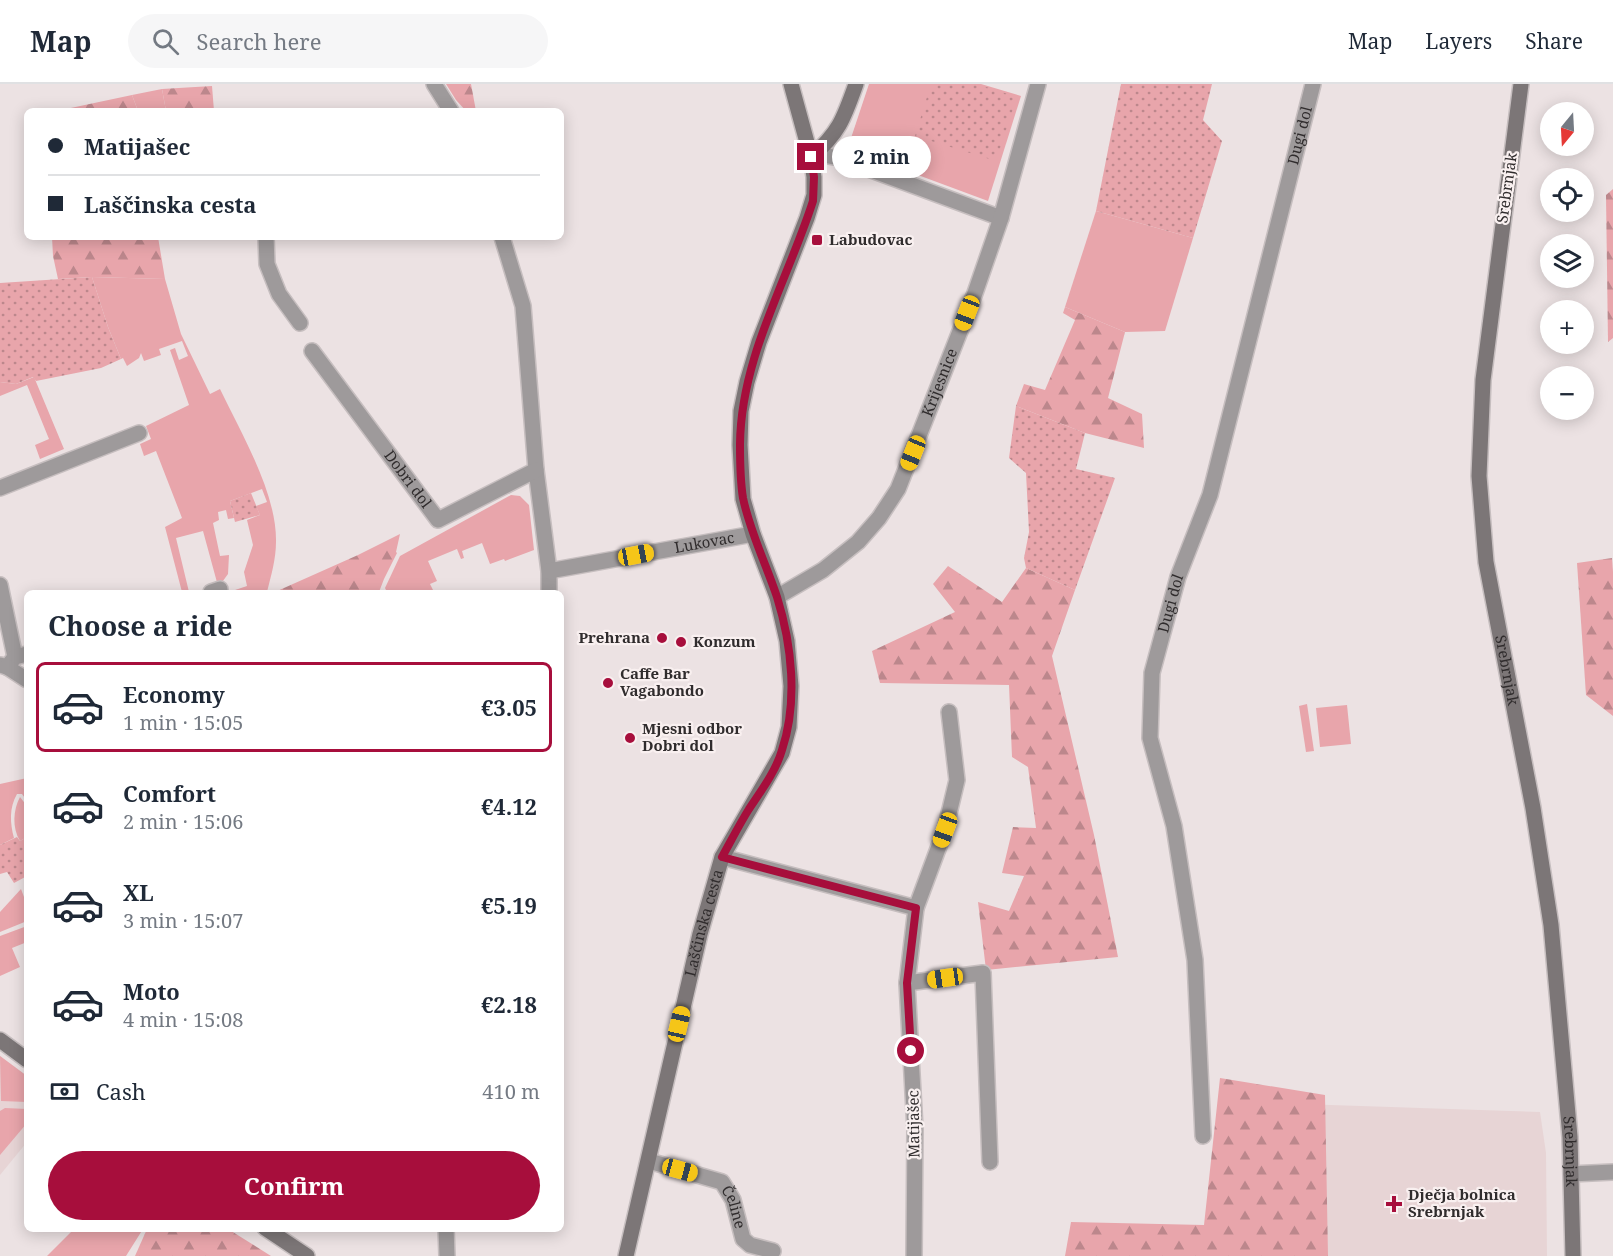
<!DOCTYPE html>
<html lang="en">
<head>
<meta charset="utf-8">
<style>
  :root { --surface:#fff; --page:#f6f6f7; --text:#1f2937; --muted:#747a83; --line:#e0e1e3; --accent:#a70e3c }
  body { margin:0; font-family:"Noto Serif",serif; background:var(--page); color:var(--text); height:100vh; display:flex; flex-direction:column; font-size:22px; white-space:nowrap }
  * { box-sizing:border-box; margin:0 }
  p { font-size:20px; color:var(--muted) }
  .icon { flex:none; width:33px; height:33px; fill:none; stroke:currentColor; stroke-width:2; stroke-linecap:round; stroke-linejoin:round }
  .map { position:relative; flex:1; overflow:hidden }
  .details { position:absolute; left:24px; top:506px; width:540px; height:642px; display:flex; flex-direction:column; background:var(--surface); border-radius:9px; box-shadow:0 3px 15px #0003 }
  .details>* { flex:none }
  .top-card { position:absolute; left:24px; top:24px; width:540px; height:132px; border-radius:9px; box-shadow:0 3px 15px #0003; display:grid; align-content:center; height:132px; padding:0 24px; background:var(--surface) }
  .needle { width:39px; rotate:198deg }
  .fabs { position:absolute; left:1540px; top:18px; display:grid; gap:12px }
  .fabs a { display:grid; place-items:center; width:54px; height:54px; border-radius:50%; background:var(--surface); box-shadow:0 3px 15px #0003; font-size:30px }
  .end { position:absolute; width:27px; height:27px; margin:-14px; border:8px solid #a70e3c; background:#fff; box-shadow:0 0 0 3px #fff }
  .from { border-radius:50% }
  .bubble { position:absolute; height:42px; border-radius:21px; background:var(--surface); box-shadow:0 3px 15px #0003; font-size:20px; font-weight:700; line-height:42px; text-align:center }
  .car { position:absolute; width:18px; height:36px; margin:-18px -9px; border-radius:8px; box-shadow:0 0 4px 2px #0007; background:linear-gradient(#f5c518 24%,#345 0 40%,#f5c518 0 76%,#345 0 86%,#f5c518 0) }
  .top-card b { display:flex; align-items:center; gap:21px; height:57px; font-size:22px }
  .top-card b+b { border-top:2px solid var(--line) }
  .top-card i { width:15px; height:15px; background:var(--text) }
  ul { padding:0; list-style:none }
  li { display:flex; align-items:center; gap:18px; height:90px; margin:0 12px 9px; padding:0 12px; border:3px solid transparent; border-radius:9px }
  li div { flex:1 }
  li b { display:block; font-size:22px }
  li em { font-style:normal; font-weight:700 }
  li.active { border-color:var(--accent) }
  li>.icon { width:54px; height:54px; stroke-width:1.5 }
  h2 { padding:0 24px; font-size:27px; line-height:72px }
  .pay { display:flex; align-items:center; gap:15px; height:66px; padding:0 24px; font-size:22px }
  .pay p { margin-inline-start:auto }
  .action { display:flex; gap:12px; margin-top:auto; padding:12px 24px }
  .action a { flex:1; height:69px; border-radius:36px; background:var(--accent); color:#fff; font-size:24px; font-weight:700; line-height:69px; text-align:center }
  header { display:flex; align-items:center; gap:36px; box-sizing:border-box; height:84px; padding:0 30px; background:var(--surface); border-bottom:2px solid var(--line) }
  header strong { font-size:28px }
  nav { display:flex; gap:33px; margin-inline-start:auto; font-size:21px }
  .search { width:420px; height:54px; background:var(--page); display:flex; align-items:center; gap:15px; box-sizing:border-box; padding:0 21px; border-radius:33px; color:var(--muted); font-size:22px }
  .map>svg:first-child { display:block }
</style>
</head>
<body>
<header>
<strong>Map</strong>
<div class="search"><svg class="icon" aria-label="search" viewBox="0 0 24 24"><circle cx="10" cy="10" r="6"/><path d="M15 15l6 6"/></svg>Search here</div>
<nav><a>Map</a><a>Layers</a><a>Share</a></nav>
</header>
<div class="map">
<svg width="1613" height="1172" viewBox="0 0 1613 1172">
  <defs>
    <pattern id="forest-firs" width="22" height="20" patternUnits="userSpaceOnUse" patternTransform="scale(1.5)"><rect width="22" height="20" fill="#e8a5ab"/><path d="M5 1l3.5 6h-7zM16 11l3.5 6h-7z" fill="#bc878c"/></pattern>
    <pattern id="park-dots" width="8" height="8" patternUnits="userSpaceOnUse" patternTransform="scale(1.5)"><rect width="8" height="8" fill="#e8a5ab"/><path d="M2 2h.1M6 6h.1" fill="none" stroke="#bc878c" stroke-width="1.8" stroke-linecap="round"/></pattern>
  </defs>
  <rect width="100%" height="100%" fill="#ece2e3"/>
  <!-- built -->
  <g fill="#e7d4d5">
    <polygon points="0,972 27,992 27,1058 0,1091"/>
    <polygon points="1238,1018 1540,1028 1546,1069 1547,1172 1243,1172"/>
  </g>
  <!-- grass -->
  <g fill="#e8a5ab">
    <polygon points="869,0 981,0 1021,12 988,117 856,68 851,63 850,57"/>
    <polygon points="162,5 166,27 138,27 132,11"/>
    <polygon points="1096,127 1193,154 1165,247 1125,248 1065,223"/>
    <path d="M92 193 165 195 181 250 210 310 220 305C241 349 277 409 276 458 276 475 271 492 267 508H229L247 502 244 488 253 461 247 436 260 431 256 422 267 418 262 405 230 417 234 434 228 435 226 426 218 428 219 436 213 439 220 472 229 471 228 490 220 501 218 502 203 447 176 454 189 508H182L165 443 182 434 156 367 144 372 140 360 151 355 146 342 189 321 170 266 175 264 179 276 188 272 182 257 159 265 161 271 144 277 141 269 139 274 127 282 123 274 121 275 108 243Z"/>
    <polygon points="34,293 64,365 40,375 35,361 49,355 27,301 0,312 0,298 16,300"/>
    <polygon points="511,411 520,412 529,421 534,466 505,477 504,475 490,480 482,459 462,467 464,474 461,475 457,465 428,477 437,497 430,500 434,508 387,508 385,504 400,472"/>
    <polygon points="1307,620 1314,667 1306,668 1299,622"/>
    <polygon points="1347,621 1351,660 1320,663 1316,624"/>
    <path d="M27 694V717L22 710H17C9 724 10 739 14 754L0 761V700Z"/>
    <path d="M20 713 27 722V753L20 757C12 744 13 726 20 713Z"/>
    <polygon points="21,805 27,821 27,837 0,848 0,828"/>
    <polygon points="27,842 27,858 12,864 20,883 0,892 0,852"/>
    <polygon points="0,972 27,992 27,1018 1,1017"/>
    <polygon points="5,1024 27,1025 27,1039 0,1071 0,1027"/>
    <polygon points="74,1145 74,1144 143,1145 126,1172 47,1172"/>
  </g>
  <!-- forest -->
  <g fill="url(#forest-firs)">
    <polygon points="446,0 471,0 476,27 466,27 456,16"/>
    <polygon points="212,2 214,27 166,27 162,5"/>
    <polygon points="132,11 138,27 67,27 66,25"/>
    <polygon points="1613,105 1613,254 1608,258 1606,111"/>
    <polygon points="52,153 158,153 165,195 92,193 58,195 53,172"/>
    <polygon points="1065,223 1125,248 1108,314 1142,330 1144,364 1085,349 1016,322 1024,300 1045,306 1075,236 1063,229"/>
    <polygon points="400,450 396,468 397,469 384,495 379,508 275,508 358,471"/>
    <polygon points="1612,474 1613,488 1613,632 1586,611 1577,479"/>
    <polygon points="948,482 1002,518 1026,484 1075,506 1052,572 1094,751 1118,873 986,886 978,818 1009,827 1024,792 1002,789 1013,743 1036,744 1028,683 1012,673 1009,601 880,599 872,567 955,528 933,500"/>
    <polygon points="1220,994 1325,1011 1328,1172 1065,1172 1071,1138 1204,1141"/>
    <polygon points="147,1145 228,1145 271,1172 135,1172"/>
  </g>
  <!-- park -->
  <g fill="url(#park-dots)">
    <polygon points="931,0 977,0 1017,13 996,77 915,52"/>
    <polygon points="1121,0 1212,0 1203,36 1222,57 1193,154 1096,127"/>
    <polygon points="92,193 108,243 121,275 101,284 36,297 33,293 16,300 0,298 0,199"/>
    <polygon points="1016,322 1085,349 1076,385 1115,394 1075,506 1026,484 1024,474 1029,448 1026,389 1009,374"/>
    <polygon points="251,409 260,431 235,438 230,417"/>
    <polygon points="17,753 20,757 27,753 27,792 14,799 7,788 0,790 0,761"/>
  </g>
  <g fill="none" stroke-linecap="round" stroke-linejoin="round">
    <defs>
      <g id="street">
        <polyline points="434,0 451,27"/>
        <polyline points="811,73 823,71 839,74 1001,134"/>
        <polyline points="266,153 267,180 279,210 300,239"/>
        <polyline points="502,153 523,222 536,386 549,487 549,508"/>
        <path id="s1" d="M312 267 438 436 536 386"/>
        <polyline points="0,404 139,349"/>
        <path id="s2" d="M549 487 753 450"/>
        <polyline points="0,501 15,573"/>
        <polyline points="211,508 220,505"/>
        <path id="s3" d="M777 513 823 486 858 458 879 434 898 405 975 209 1001 134 1038 0"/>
        <polyline points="0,581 7,583 15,573 27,570"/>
        <polyline points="7,583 27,596"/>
        <polyline points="722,773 916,824"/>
        <polyline points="907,899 983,889 990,1078"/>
        <path id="s4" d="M1203 1052 1195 876 1174 742 1150 654 1152 589 1178 493 1210 411 1313 0"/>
        <path id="s5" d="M649 1077 722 1098 733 1116 743 1155 750 1161 773 1167"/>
        <polyline points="1571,1090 1613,1088"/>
        <polyline points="446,1144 447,1172"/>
        <polyline points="914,1172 915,1045 907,899 916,824 945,746 957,696 949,628"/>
      </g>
      <g id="secondary">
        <path id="s6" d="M1521 0 1483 296 1479 392 1486 478 1533 724 1551 841 1570 1053 1573 1172"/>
        <path d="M811 73C839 49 844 34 856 0"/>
        <polyline points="0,956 27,976"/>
        <polyline points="265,1144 307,1172"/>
        <path id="s7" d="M626 1172 700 850 722 773 782 669 789 643 791 602 787 557 777 513 753 450 743 415 740 361 741 327 747 298 759 258 807 134 814 111V93L811 73 791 0"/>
      </g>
    </defs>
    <!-- street casing -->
    <use href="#street" stroke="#c6bebf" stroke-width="18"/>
    <!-- secondary casing -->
    <use href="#secondary" stroke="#c6bebf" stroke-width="18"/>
    <!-- street -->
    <use href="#street" stroke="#9e9a9b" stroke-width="15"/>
    <!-- secondary -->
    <use href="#secondary" stroke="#7c7677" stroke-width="15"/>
  </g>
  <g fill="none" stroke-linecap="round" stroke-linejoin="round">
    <!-- route -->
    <path stroke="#a70e3c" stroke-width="8" d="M811 73 814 93 813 117C787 198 741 273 740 360 740 377 740 396 743 414 750 448 766 480 777 513 792 561 798 618 782 666 776 687 761 707 749 725 739 741 731 757 722 773L916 824 907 899 911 967"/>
  </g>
  <!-- markers -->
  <g fill="#a70e3c" stroke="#f9f0f0" stroke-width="2">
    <rect x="811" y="150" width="12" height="12" rx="3"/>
    <circle cx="662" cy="554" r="6"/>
    <circle cx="681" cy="558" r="6"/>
    <circle cx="608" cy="599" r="6"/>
    <circle cx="630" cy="654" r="6"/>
    <path d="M1391 1111h6v6h6v6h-6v6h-6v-6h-6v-6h6z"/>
  </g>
  <g text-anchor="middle" stroke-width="4.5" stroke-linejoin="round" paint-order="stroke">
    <!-- street labels -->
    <g font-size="15" fill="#302c2d" stroke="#f9f0f0">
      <text dy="5" stroke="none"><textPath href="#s4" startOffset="1026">Dugi dol</textPath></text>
      <text transform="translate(1507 104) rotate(-82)" y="5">Srebrnjak</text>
      <text dy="5" stroke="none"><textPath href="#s3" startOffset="279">Krijesnice</textPath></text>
      <text dy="5" stroke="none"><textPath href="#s1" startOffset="160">Dobri dol</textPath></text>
      <text dy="5" stroke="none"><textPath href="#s2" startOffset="158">Lukovac</textPath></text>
      <text dy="5" stroke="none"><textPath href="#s4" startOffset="540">Dugi dol</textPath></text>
      <text dy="5" stroke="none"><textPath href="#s6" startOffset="591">Srebrnjak</textPath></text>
      <text dy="5" stroke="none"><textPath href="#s7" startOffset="342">Laščinska cesta</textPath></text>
      <text transform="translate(914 1040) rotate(-91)" y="5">Matijašec</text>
      <text dy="5" stroke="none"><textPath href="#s6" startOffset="1077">Srebrnjak</textPath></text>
      <text dy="5" stroke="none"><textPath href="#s5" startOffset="104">Čeline</textPath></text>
    </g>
    <!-- poi labels -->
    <g font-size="15" font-weight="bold" fill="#302c2d" stroke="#f9f0f0" text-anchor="start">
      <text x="829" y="161">Labudovac</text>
      <text x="650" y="559" text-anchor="end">Prehrana</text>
      <text x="693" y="563">Konzum</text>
      <text x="620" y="595">Caffe Bar<tspan x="620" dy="17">Vagabondo</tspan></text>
      <text x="642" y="650">Mjesni odbor<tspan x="642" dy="17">Dobri dol</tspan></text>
      <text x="1408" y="1116">Dječja bolnica<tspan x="1408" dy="17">Srebrnjak</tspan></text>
    </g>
  </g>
</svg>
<div class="fabs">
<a><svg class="needle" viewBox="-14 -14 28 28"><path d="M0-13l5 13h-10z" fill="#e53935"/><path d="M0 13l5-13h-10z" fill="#747a83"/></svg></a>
<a><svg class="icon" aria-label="locate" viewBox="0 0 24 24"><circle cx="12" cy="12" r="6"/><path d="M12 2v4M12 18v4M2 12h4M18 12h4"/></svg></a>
<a><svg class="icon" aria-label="layers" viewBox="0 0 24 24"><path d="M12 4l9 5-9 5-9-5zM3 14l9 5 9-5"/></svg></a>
<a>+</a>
<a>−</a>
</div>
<i class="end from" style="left:911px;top:967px"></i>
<i class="end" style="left:811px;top:73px"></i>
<div class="bubble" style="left:832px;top:52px;width:99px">2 min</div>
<i class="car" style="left:967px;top:229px;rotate:201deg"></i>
<i class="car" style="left:913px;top:369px;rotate:202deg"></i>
<i class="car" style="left:636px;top:471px;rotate:79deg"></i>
<i class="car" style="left:945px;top:746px;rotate:200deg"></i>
<i class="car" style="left:945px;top:894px;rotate:262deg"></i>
<i class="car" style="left:679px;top:940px;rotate:13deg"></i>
<i class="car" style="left:680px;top:1086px;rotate:105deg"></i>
<div class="top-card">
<b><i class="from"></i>Matijašec</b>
<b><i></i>Laščinska cesta</b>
</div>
<section class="details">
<h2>Choose a ride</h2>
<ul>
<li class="active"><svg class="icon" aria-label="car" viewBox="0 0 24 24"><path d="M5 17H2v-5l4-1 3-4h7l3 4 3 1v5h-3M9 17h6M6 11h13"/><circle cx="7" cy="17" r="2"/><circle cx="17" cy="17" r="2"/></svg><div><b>Economy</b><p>1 min · 15:05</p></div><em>€3.05</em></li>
<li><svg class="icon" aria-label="car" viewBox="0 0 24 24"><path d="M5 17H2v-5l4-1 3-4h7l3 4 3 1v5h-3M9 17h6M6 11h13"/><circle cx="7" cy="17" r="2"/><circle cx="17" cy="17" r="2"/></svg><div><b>Comfort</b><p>2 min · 15:06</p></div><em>€4.12</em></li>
<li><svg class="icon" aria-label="car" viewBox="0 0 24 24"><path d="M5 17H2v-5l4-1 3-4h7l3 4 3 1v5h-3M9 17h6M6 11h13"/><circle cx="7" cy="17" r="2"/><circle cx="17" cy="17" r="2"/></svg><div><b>XL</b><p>3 min · 15:07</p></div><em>€5.19</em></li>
<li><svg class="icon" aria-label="car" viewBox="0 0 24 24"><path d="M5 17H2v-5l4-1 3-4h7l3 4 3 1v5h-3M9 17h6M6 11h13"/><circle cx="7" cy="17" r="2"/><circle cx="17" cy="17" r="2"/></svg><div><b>Moto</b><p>4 min · 15:08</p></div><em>€2.18</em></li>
</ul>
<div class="pay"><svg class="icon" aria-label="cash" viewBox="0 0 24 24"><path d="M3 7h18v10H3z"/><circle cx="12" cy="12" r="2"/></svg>Cash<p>410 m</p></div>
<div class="action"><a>Confirm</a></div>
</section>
</div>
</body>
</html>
